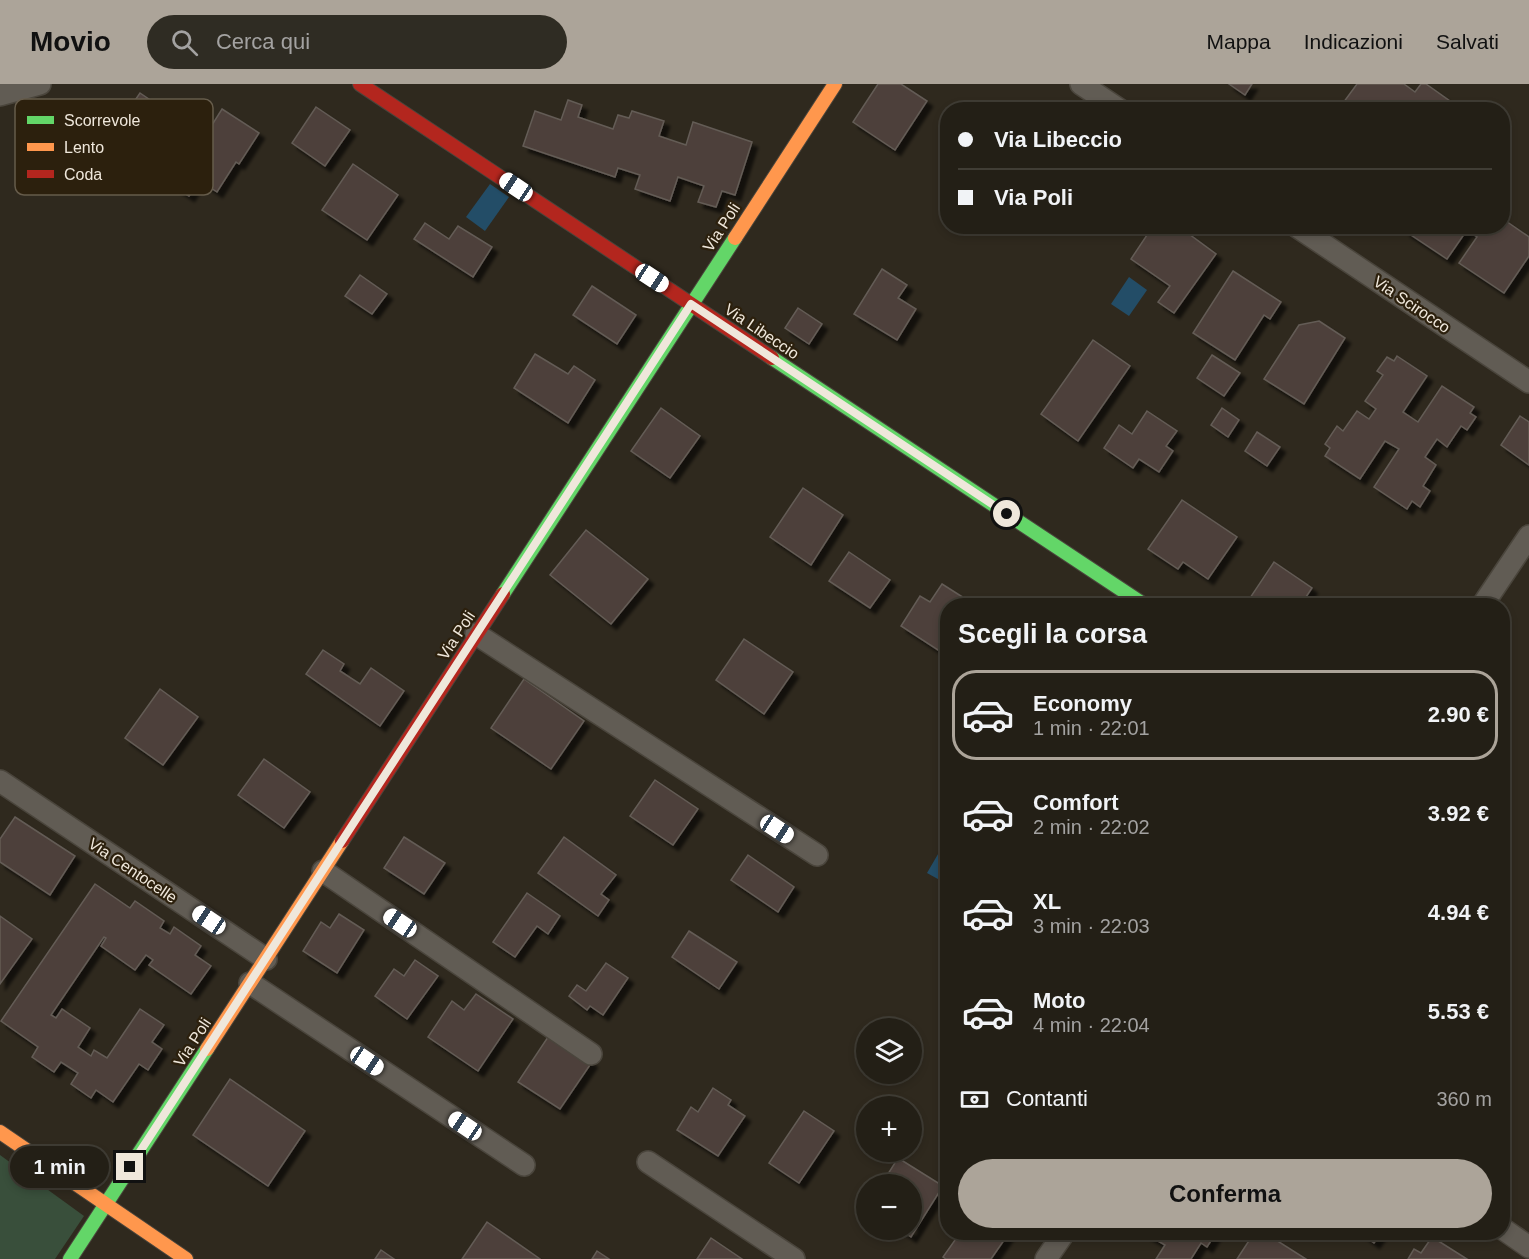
<!DOCTYPE html>
<html lang="it">
<head>
<meta charset="utf-8">
<style>
  :root { --surface:#231f16; --page:#2f2c23; --text:#f1f3f6; --muted:#a3a2a1; --line:#403d35; --accent:#aca499 }
  body { margin:0; font-family:Arial,sans-serif; background:var(--page); color:var(--text); height:100vh; display:flex; flex-direction:column; font-size:22px; white-space:nowrap }
  * { box-sizing:border-box; margin:0 }
  p { font-size:20px; color:var(--muted) }
  .icon { flex:none; width:33px; height:33px; fill:none; stroke:currentColor; stroke-width:2; stroke-linecap:round; stroke-linejoin:round }
  .map { position:relative; flex:1; overflow:hidden }
  .details { position:absolute; left:940px; top:514px; width:570px; height:642px; display:flex; flex-direction:column; background:var(--surface); border-radius:24px; box-shadow:0 3px 9px #0003,0 0 0 2px var(--line) }
  .details>* { flex:none }
  .hud { position:absolute; left:940px; top:18px; width:570px; height:132px; border-radius:24px; box-shadow:0 3px 9px #0003,0 0 0 2px var(--line); display:grid; align-content:center; height:132px; padding:0 18px; background:var(--surface) }
  .fabs { position:absolute; left:856px; top:934px; display:grid; gap:12px }
  .fabs a { display:grid; place-items:center; width:66px; height:66px; border-radius:50%; background:var(--surface); box-shadow:0 3px 9px #0003,0 0 0 2px var(--line); font-size:30px }
  .end { position:absolute; width:27px; height:27px; margin:-14px; border:8px solid #efe7db; background:#111; box-shadow:0 0 0 3px #111 }
  .from { border-radius:50% }
  .bubble { position:absolute; height:42px; border-radius:21px; background:var(--surface); box-shadow:0 3px 9px #0003,0 0 0 2px var(--line); font-size:20px; font-weight:700; line-height:42px; text-align:center }
  .car { position:absolute; width:18px; height:36px; margin:-18px -9px; border-radius:8px; box-shadow:0 0 4px 2px #0007; background:linear-gradient(#fff 24%,#345 0 40%,#fff 0 76%,#345 0 86%,#fff 0) }
  .hud b { display:flex; align-items:center; gap:21px; height:57px; font-size:22px }
  .hud b+b { border-top:2px solid var(--line) }
  .hud i { width:15px; height:15px; background:var(--text) }
  ul { padding:0; list-style:none }
  li { display:flex; align-items:center; gap:18px; height:90px; margin:0 12px 9px; padding:0 6px; border:3px solid transparent; border-radius:24px }
  li div { flex:1 }
  li b { display:block; font-size:22px }
  li em { font-style:normal; font-weight:700 }
  li.on { border-color:var(--accent) }
  li>.icon { width:54px; height:54px; stroke-width:1.5 }
  h2 { padding:0 18px; font-size:27px; line-height:72px }
  .pay { display:flex; align-items:center; gap:15px; height:66px; padding:0 18px; font-size:22px }
  .pay p { margin-inline-start:auto }
  .action { display:flex; gap:12px; margin-top:auto; padding:12px 18px }
  .action a { flex:1; height:69px; border-radius:36px; background:var(--accent); color:#111; font-size:24px; font-weight:700; line-height:69px; text-align:center }
  header { display:flex; align-items:center; gap:36px; box-sizing:border-box; height:84px; padding:0 30px; background:var(--accent); color:#111 }
  header strong { font-size:28px }
  nav { display:flex; gap:33px; margin-inline-start:auto; font-size:21px }
  .search { width:420px; height:54px; background:var(--page); display:flex; align-items:center; gap:15px; box-sizing:border-box; padding:0 21px; border-radius:33px; color:var(--muted); font-size:22px }
  .map>svg:first-child { display:block }
</style>
</head>
<body>
<header>
<strong>Movio</strong>
<div class="search"><svg class="icon" aria-label="search" viewBox="0 0 24 24"><circle cx="10" cy="10" r="6"/><path d="M15 15l6 6"/></svg>Cerca qui</div>
<nav><a>Mappa</a><a>Indicazioni</a><a>Salvati</a></nav>
</header>
<div class="map">
<svg width="1529" height="1175" viewBox="0 0 1529 1175">
  <defs>
    <filter id="shadow"><feDropShadow dx="5.5" dy="5.5" stdDeviation="1.5" flood-color="#0009"/></filter>
  </defs>
  <rect width="100%" height="100%" fill="#2f291e"/>
  <!-- green -->
  <polygon fill="#394f3b" points="0,1071 84,1132 55,1175 0,1175"/>
  <!-- water -->
  <g fill="#234d67">
    <polygon points="490,100 509,113 485,147 466,133"/>
    <polygon points="1129,193 1147,206 1129,232 1111,220"/>
    <polygon points="948,753 948,798 947,800 927,789"/>
  </g>
  <!-- building -->
  <g fill="#4d413a" stroke="#645c56" stroke-width="1.5" filter="url(#shadow)">
    <polygon points="878,0 901,0 927,17 895,66 853,38"/>
    <polygon points="1229,0 1252,0 1245,11"/>
    <polygon points="1357,0 1404,0 1415,8 1421,0 1426,0 1457,22 1455,26 1352,26 1343,19"/>
    <polygon points="140,9 178,35 156,67 118,41"/>
    <polygon points="568,16 582,21 578,33 613,45 618,31 629,34 632,27 664,37 659,52 686,61 693,38 752,58 735,111 722,107 716,123 698,118 704,102 678,93 670,117 635,105 640,91 618,84 615,93 523,62 535,27 561,36"/>
    <polygon points="316,23 350,46 325,82 292,59"/>
    <polygon points="222,25 259,49 239,80 236,78 217,108 199,96 189,112 156,91 167,73 185,84"/>
    <polygon points="353,80 398,111 367,156 322,126"/>
    <polygon points="1503,135 1529,153 1529,172 1504,209 1459,179 1477,153 1467,146 1447,175 1405,147 1408,142 1503,142"/>
    <polygon points="425,139 449,155 458,142 492,163 473,193 414,155"/>
    <polygon points="1153,142 1178,142 1216,170 1174,229 1158,218 1170,202 1131,175"/>
    <polygon points="882,185 907,201 898,214 916,225 897,256 854,230"/>
    <polygon points="1233,187 1281,218 1270,235 1264,231 1235,276 1193,249"/>
    <polygon points="360,191 387,210 372,230 345,212"/>
    <polygon points="592,202 636,231 617,260 573,231"/>
    <polygon points="798,224 822,240 809,260 785,244"/>
    <polygon points="1319,237 1345,254 1304,320 1264,295 1299,241"/>
    <polygon points="1093,256 1130,282 1078,357 1041,330"/>
    <polygon points="535,270 568,290 574,282 595,296 568,339 514,304"/>
    <polygon points="1212,271 1240,289 1224,312 1197,294"/>
    <polygon points="1397,272 1427,292 1403,328 1418,338 1442,302 1474,323 1470,329 1476,333 1467,346 1461,342 1447,363 1437,355 1425,373 1436,381 1423,402 1430,407 1420,423 1412,417 1407,425 1374,403 1399,365 1385,357 1360,395 1325,372 1330,364 1325,360 1337,342 1343,347 1357,327 1369,335 1376,325 1365,317 1383,291 1377,287 1387,273 1394,277"/>
    <polygon points="661,324 700,352 670,394 631,367"/>
    <polygon points="1222,324 1239,336 1228,353 1211,341"/>
    <polygon points="1147,327 1177,347 1166,362 1173,367 1159,388 1139,375 1133,384 1104,364 1119,341 1132,350"/>
    <polygon points="1520,332 1529,338 1529,381 1501,361"/>
    <polygon points="1257,348 1280,363 1267,382 1245,367"/>
    <polygon points="803,404 843,431 811,481 770,453"/>
    <polygon points="1182,416 1237,453 1208,495 1183,478 1178,485 1148,465"/>
    <polygon points="586,446 648,495 611,540 550,491"/>
    <polygon points="849,468 890,496 870,524 829,497"/>
    <polygon points="1274,478 1312,504 1300,522 1249,522 1246,520"/>
    <polygon points="942,500 972,519 970,522 948,522 948,557 941,568 901,542 920,512 930,518"/>
    <polygon points="744,555 793,588 764,630 716,596"/>
    <polygon points="323,566 344,580 340,587 360,600 371,584 404,607 380,642 306,590"/>
    <polygon points="524,595 584,637 551,685 491,644"/>
    <polygon points="160,605 198,633 163,681 125,654"/>
    <polygon points="264,675 310,708 284,744 238,711"/>
    <polygon points="655,696 698,725 673,761 630,732"/>
    <polygon points="15,733 75,772 50,811 0,778 0,755"/>
    <polygon points="404,753 445,779 424,810 384,784"/>
    <polygon points="564,753 616,791 601,810 609,816 598,832 538,789"/>
    <polygon points="748,771 794,803 778,828 731,796"/>
    <polygon points="95,800 130,824 135,817 164,837 160,844 170,850 174,843 201,862 195,871 211,882 191,910 149,881 153,876 146,871 135,886 101,862 106,854 104,853 51,931 56,934 62,925 90,944 78,963 91,972 94,966 107,974 140,925 164,941 152,958 162,965 148,986 139,980 113,1018 96,1006 91,1014 71,1000 78,989 61,978 54,988 32,973 38,963 1,937"/>
    <polygon points="527,809 560,832 548,850 537,842 515,873 493,858"/>
    <polygon points="339,830 364,846 337,889 303,867 321,838 330,844"/>
    <polygon points="0,832 32,855 0,900"/>
    <polygon points="689,847 737,878 719,905 672,873"/>
    <polygon points="415,876 438,892 407,935 375,912 394,885 404,892"/>
    <polygon points="606,879 628,894 603,931 590,922 587,926 569,912 577,901 586,907"/>
    <polygon points="476,910 513,935 478,987 428,953 452,917 464,926"/>
    <polygon points="550,950 592,978 560,1025 518,998"/>
    <polygon points="230,995 305,1047 268,1102 193,1051"/>
    <polygon points="713,1004 731,1016 728,1021 745,1032 718,1072 677,1046 691,1023 698,1028"/>
    <polygon points="804,1027 834,1047 799,1099 769,1079"/>
    <polygon points="898,1074 943,1102 911,1153 901,1146 912,1146 912,1101 881,1101"/>
    <polygon points="487,1138 540,1175 462,1175"/>
    <polygon points="960,1149 1009,1149 991,1175 946,1175 943,1173"/>
    <polygon points="1144,1149 1216,1149 1207,1163 1201,1159 1191,1175 1156,1175 1165,1161"/>
    <polygon points="1254,1149 1265,1149 1306,1175 1237,1175"/>
    <polygon points="1361,1149 1381,1149 1374,1159"/>
    <polygon points="1432,1153 1467,1175 1408,1175 1414,1165 1421,1169"/>
    <polygon points="711,1154 742,1175 697,1175"/>
    <polygon points="381,1166 394,1175 375,1175"/>
    <polygon points="597,1167 609,1175 592,1175"/>
  </g>
  <g fill="none" stroke-linecap="round" stroke-linejoin="round">
    <defs>
      <g id="street">
        <polyline points="1081,0 1120,26"/>
        <polyline points="0,11 40,0"/>
        <polyline points="1296,142 1529,298"/>
        <polyline points="1482,522 1529,452"/>
        <polyline points="476,550 817,771"/>
        <polyline points="0,697 266,875"/>
        <polyline points="323,787 591,970"/>
        <polyline points="250,899 524,1081"/>
        <polyline points="648,1078 794,1175"/>
        <polyline points="1503,1145 1529,1163"/>
        <polyline points="1046,1175 1064,1149"/>
      </g>
      <g id="fast">
        <polyline points="772,274 1146,522"/>
        <polyline points="503,510 735,154"/>
        <polyline points="70,1175 207,965"/>
      </g>
      <g id="slow">
        <polyline points="735,154 835,0"/>
        <polyline points="207,965 342,757"/>
        <polyline points="0,1048 186,1175"/>
      </g>
      <g id="jam">
        <polyline points="360,0 772,274"/>
        <polyline points="342,757 503,510"/>
      </g>
    </defs>
    <!-- street casing -->
    <use href="#street" stroke="#4a453c" stroke-width="24"/>
    <!-- fast casing -->
    <use href="#fast" stroke="#4a453c" stroke-width="16"/>
    <!-- slow casing -->
    <use href="#slow" stroke="#4a453c" stroke-width="16"/>
    <!-- jam casing -->
    <use href="#jam" stroke="#4a453c" stroke-width="16"/>
    <!-- street -->
    <use href="#street" stroke="#615c54" stroke-width="21"/>
    <!-- fast -->
    <use href="#fast" stroke="#63d668" stroke-width="14"/>
    <!-- slow -->
    <use href="#slow" stroke="#ff974d" stroke-width="14"/>
    <!-- jam -->
    <use href="#jam" stroke="#b3261e" stroke-width="14"/>
  </g>
  <g fill="none" stroke-linecap="round" stroke-linejoin="round">
    <!-- route -->
    <polyline stroke="#efe7db" stroke-width="8" points="130,1083 691,220 1007,430"/>
  </g>
  <g text-anchor="middle" stroke-width="4.5" stroke-linejoin="round" paint-order="stroke">
    <!-- street labels -->
    <g font-size="16" fill="#efe7db" stroke="#2c200d">
      <text transform="translate(721 143) rotate(-57)" y="6">Via Poli</text>
      <text transform="translate(1412 220) rotate(34)" y="6">Via Scirocco</text>
      <text transform="translate(762 247) rotate(34)" y="6">Via Libeccio</text>
      <text transform="translate(456 551) rotate(-57)" y="6">Via Poli</text>
      <text transform="translate(133 786) rotate(34)" y="6">Via Centocelle</text>
      <text transform="translate(192 958) rotate(-57)" y="6">Via Poli</text>
    </g>
  </g>
  <!-- legend -->
  <rect x="15" y="15" width="198" height="96" rx="9" fill="#2c200d" stroke="#665c4b" stroke-width="1.5"/>
  <rect x="27" y="32" width="27" height="8" fill="#63d668"/>
  <rect x="27" y="59" width="27" height="8" fill="#ff974d"/>
  <rect x="27" y="86" width="27" height="8" fill="#b3261e"/>
  <g font-size="16" fill="#efe7db">
    <text x="64" y="42">Scorrevole</text>
    <text x="64" y="69">Lento</text>
    <text x="64" y="96">Coda</text>
  </g>
</svg>
<div class="fabs">
<a><svg class="icon" aria-label="layers" viewBox="0 0 24 24"><path d="M12 4l9 5-9 5-9-5zM3 14l9 5 9-5"/></svg></a>
<a>+</a>
<a>−</a>
</div>
<i class="end from" style="left:1007px;top:430px"></i>
<i class="end" style="left:130px;top:1083px"></i>
<div class="bubble" style="left:10px;top:1062px;width:99px">1 min</div>
<i class="car" style="left:516px;top:103px;rotate:304deg"></i>
<i class="car" style="left:652px;top:194px;rotate:123deg"></i>
<i class="car" style="left:777px;top:745px;rotate:123deg"></i>
<i class="car" style="left:209px;top:836px;rotate:304deg"></i>
<i class="car" style="left:400px;top:839px;rotate:304deg"></i>
<i class="car" style="left:367px;top:977px;rotate:124deg"></i>
<i class="car" style="left:465px;top:1042px;rotate:304deg"></i>
<div class="hud">
<b><i class="from"></i>Via Libeccio</b>
<b><i></i>Via Poli</b>
</div>
<section class="details">
<h2>Scegli la corsa</h2>
<ul>
<li class="on"><svg class="icon" aria-label="car" viewBox="0 0 24 24"><path d="M5 17H2v-5l4-1 3-4h7l3 4 3 1v5h-3M9 17h6M6 11h13"/><circle cx="7" cy="17" r="2"/><circle cx="17" cy="17" r="2"/></svg><div><b>Economy</b><p>1 min · 22:01</p></div><em>2.90 €</em></li>
<li><svg class="icon" aria-label="car" viewBox="0 0 24 24"><path d="M5 17H2v-5l4-1 3-4h7l3 4 3 1v5h-3M9 17h6M6 11h13"/><circle cx="7" cy="17" r="2"/><circle cx="17" cy="17" r="2"/></svg><div><b>Comfort</b><p>2 min · 22:02</p></div><em>3.92 €</em></li>
<li><svg class="icon" aria-label="car" viewBox="0 0 24 24"><path d="M5 17H2v-5l4-1 3-4h7l3 4 3 1v5h-3M9 17h6M6 11h13"/><circle cx="7" cy="17" r="2"/><circle cx="17" cy="17" r="2"/></svg><div><b>XL</b><p>3 min · 22:03</p></div><em>4.94 €</em></li>
<li><svg class="icon" aria-label="car" viewBox="0 0 24 24"><path d="M5 17H2v-5l4-1 3-4h7l3 4 3 1v5h-3M9 17h6M6 11h13"/><circle cx="7" cy="17" r="2"/><circle cx="17" cy="17" r="2"/></svg><div><b>Moto</b><p>4 min · 22:04</p></div><em>5.53 €</em></li>
</ul>
<div class="pay"><svg class="icon" aria-label="cash" viewBox="0 0 24 24"><path d="M3 7h18v10H3z"/><circle cx="12" cy="12" r="2"/></svg>Contanti<p>360 m</p></div>
<div class="action"><a>Conferma</a></div>
</section>
</div>
</body>
</html>
